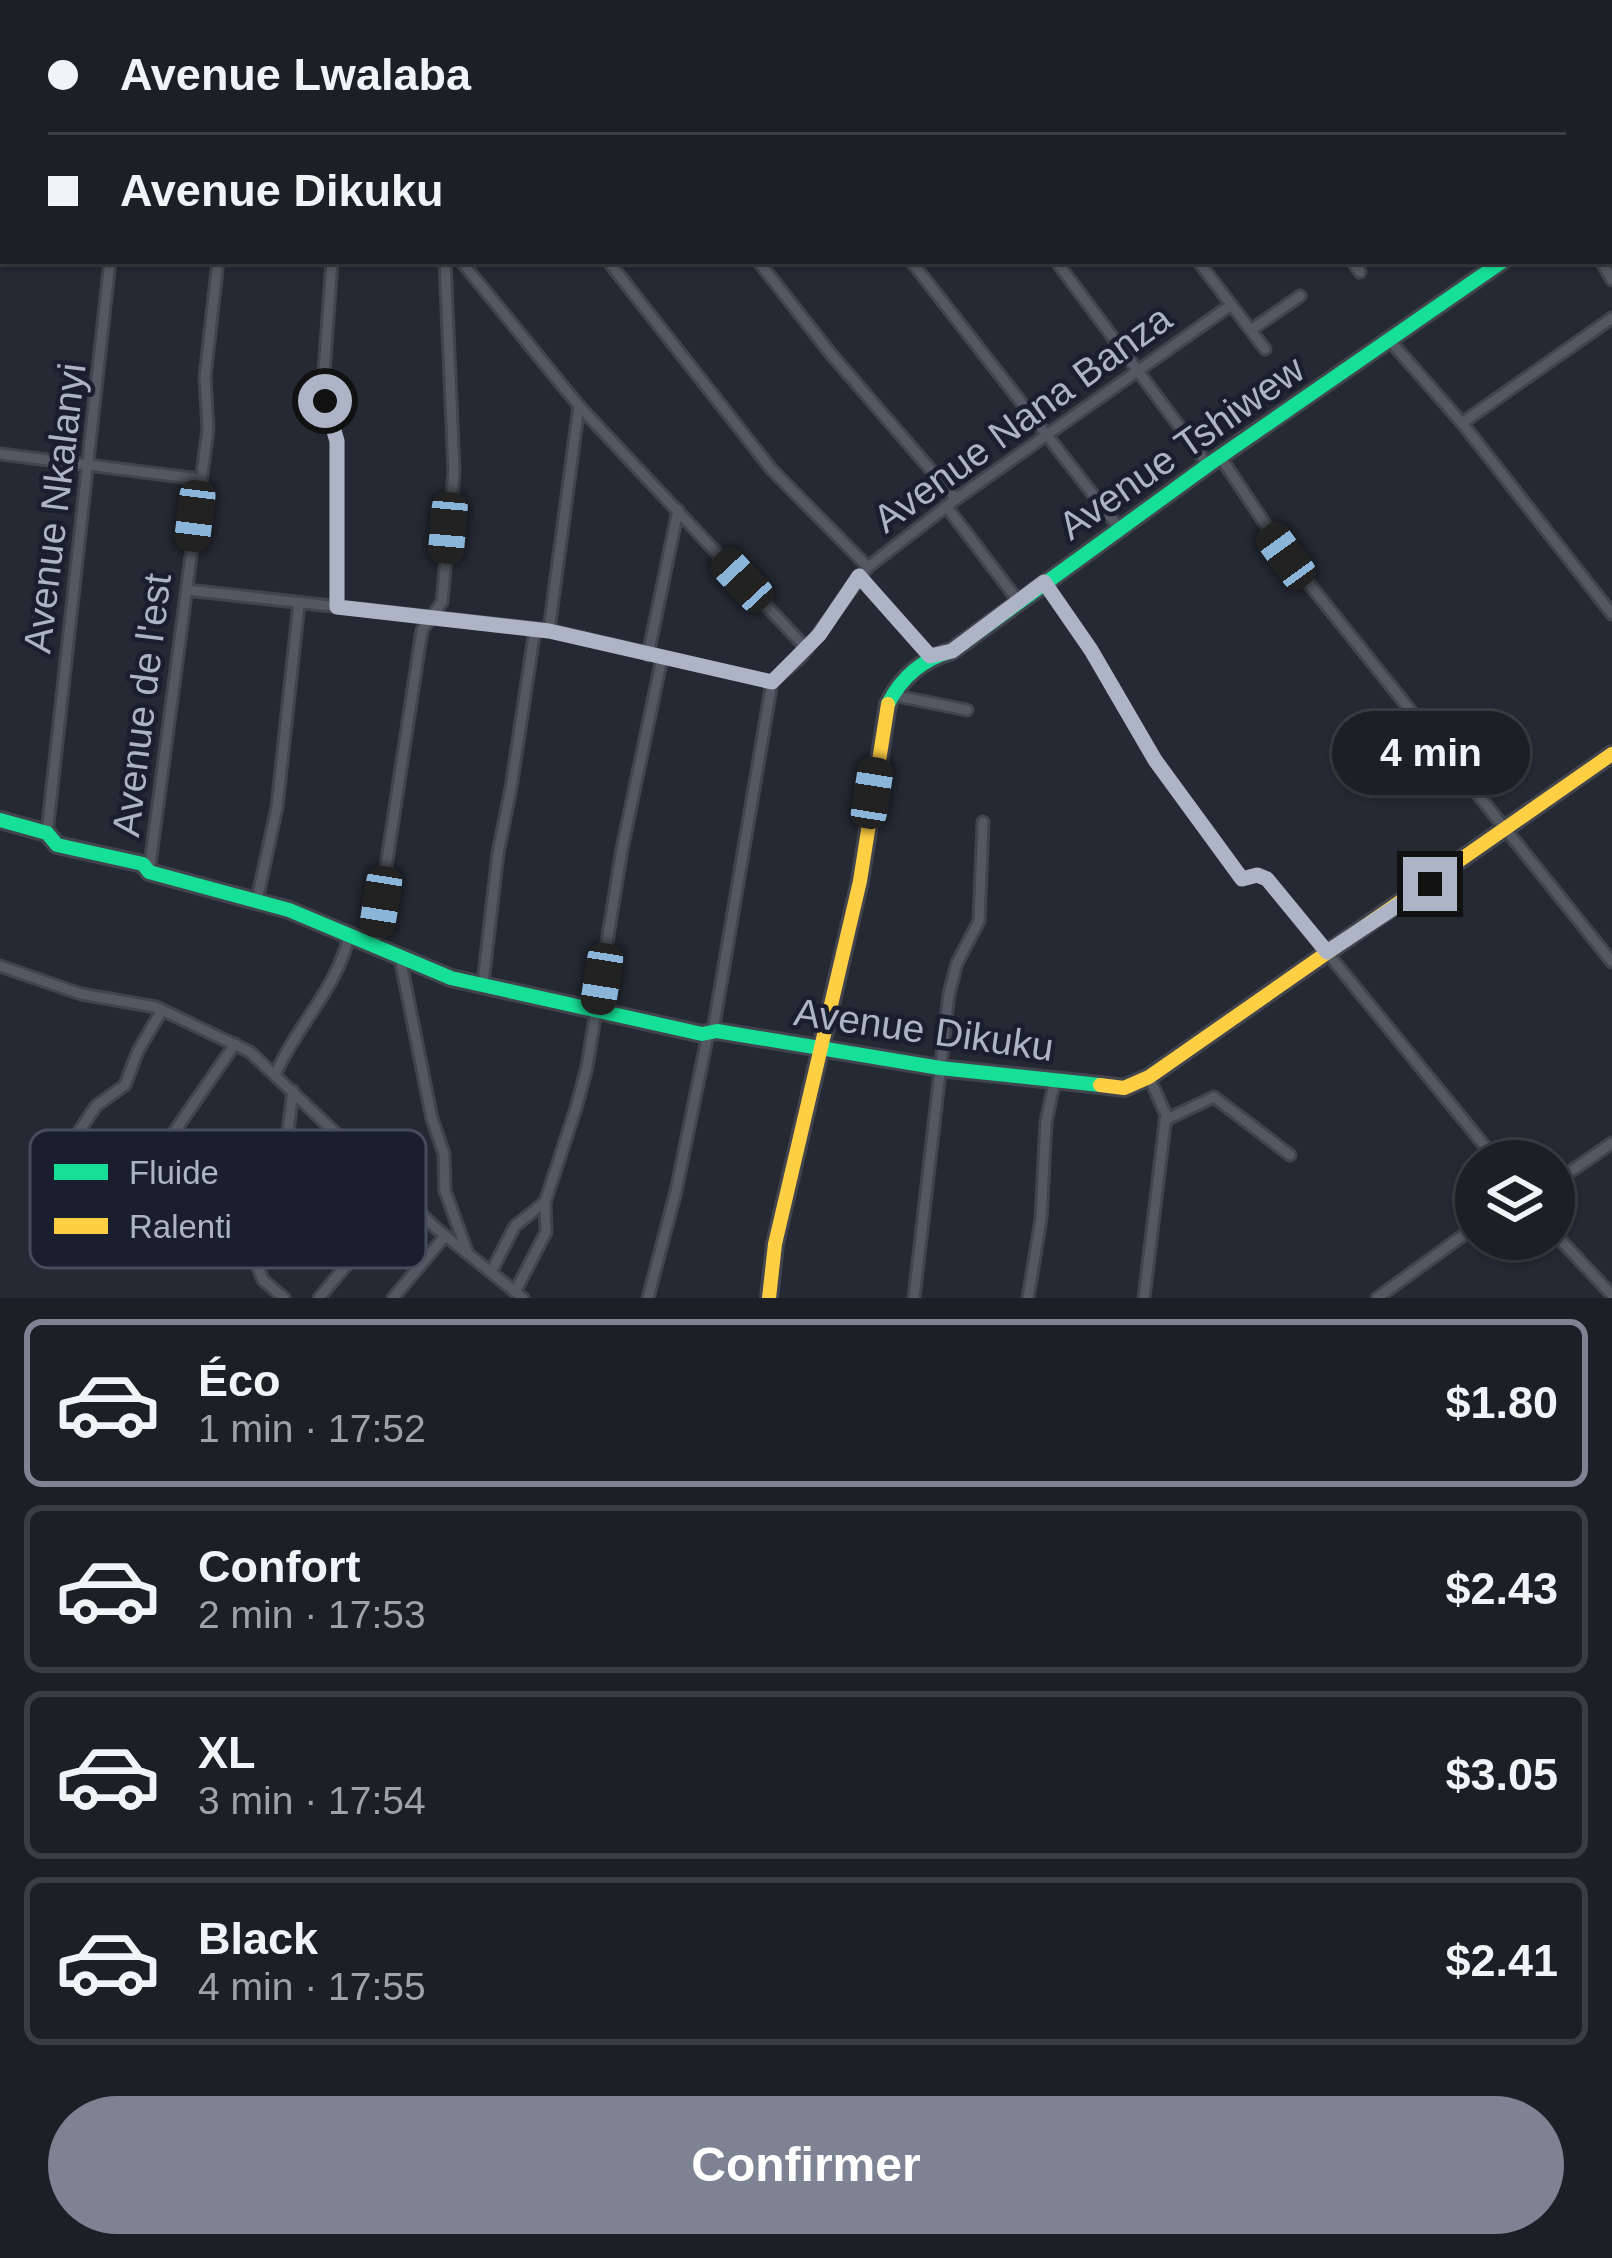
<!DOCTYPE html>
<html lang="fr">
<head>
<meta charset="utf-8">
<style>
  :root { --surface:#1c1f26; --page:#292c32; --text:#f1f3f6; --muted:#a0a2a7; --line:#3a3d43; --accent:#7d8393 }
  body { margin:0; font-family:Arial,sans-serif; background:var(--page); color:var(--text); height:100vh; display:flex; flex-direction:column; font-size:45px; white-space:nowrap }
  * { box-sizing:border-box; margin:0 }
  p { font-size:39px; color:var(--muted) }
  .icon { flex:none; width:66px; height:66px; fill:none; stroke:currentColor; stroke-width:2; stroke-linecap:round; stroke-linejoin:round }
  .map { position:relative; height:1298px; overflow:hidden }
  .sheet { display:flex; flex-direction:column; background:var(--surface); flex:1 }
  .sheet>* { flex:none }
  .hud { position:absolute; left:0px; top:0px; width:1614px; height:264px; box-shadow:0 3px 9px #0004,0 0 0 3px var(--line); display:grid; align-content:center; height:264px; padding:0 48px; background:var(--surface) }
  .fabs { position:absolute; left:1455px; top:1140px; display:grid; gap:24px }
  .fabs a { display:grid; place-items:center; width:120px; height:120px; border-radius:50%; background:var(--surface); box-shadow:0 3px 9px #0004,0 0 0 3px var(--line); font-size:60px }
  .end { position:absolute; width:54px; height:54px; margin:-27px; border:15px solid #adb4c6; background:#111; box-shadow:0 0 0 6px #111 }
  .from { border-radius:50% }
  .bubble { position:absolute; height:84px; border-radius:42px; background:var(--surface); box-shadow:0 3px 9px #0004,0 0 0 3px var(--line); font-size:39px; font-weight:700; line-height:84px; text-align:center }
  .car { position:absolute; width:36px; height:72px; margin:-36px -18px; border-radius:15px; box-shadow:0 0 9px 3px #0007; background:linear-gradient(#222 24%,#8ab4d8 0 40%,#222 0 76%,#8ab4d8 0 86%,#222 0) }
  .hud b { display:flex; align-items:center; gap:42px; height:114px; font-size:45px }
  .hud b+b { border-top:3px solid var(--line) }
  .hud i { width:30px; height:30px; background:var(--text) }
  ul { padding:21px 0 0; list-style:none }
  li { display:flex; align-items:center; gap:36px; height:168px; margin:0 24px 18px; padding:0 24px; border:6px solid var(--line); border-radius:18px }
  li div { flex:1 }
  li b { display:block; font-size:45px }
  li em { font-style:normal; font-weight:700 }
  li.active { border-color:var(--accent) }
  li>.icon { width:108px; height:108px; stroke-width:1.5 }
  .button { display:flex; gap:24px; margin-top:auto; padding:24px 48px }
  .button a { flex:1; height:138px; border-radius:72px; background:var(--accent); color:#fff; font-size:48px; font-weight:700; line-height:138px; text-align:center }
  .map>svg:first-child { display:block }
</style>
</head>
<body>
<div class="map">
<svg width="1612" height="1298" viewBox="0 0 1612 1298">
  <rect width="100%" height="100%" fill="#252933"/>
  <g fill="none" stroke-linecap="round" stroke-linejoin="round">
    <defs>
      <g id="street">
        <polyline points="277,0 280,3"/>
        <polyline points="405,0 407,3"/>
        <polyline points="544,0 547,3"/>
        <polyline points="700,0 702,3"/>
        <polyline points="853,0 855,3"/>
        <polyline points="1003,0 1005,3"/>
        <polyline points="1392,0 1394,3"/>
        <polyline points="1534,0 1536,3"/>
        <polyline points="21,3 22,0"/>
        <polyline points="145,3 146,0"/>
        <polyline points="257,3 258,0"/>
        <polyline points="393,3 397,0"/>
        <polyline points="746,3 750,0"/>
        <polyline points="1174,3 1178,0"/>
        <polyline points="1338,3 1343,0"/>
        <polyline points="1611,73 1612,72"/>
        <polyline points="0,78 3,78"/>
        <polyline points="0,180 3,148"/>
        <polyline points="332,261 323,386 337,441 337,607"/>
        <polyline points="461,261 579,406 807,649"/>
        <polyline points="608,261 772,470 868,567"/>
        <polyline points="758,261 831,354 956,499"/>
        <polyline points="911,261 1120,529"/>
        <polyline points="1056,261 1208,465"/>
        <polyline points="1198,261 1265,349"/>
        <polyline points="1352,261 1360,272"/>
        <polyline points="1601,261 1612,280"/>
        <polyline points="1251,330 1300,296"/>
        <polyline points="1391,342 1462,423 1612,614"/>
        <polyline points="1462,423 1612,318"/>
        <polyline points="0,454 199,479"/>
        <polyline points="1221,458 1286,555 1612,962"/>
        <polyline points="946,506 1019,602"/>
        <polyline points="859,576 930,656"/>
        <polyline points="1044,582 1091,650 1155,760 1242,879 1259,875 1267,879 1497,1161"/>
        <polyline points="187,590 549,630 772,682"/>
        <polyline points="549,630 579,406"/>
        <polyline points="648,655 678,510"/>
        <polyline points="772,682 801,657 868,567 956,499 1231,305"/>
        <polyline points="895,691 902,697 967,710"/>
        <polyline points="1371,791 1438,743"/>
        <polyline points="47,833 110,261"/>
        <polyline points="149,872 208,429 205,377 218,261"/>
        <polyline points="257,900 277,807 299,603"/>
        <polyline points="374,946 422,630 442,602 454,472 445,261"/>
        <polyline points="400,958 432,1119 444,1154 445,1191 468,1254"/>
        <polyline points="0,966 81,994 156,1007 250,1052 437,1229 523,1298"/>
        <polyline points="483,983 498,853 511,788 535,629"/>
        <polyline points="713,1031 772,682"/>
        <path d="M275 1075C296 1026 337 989 349 936"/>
        <polyline points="1165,1120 1214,1097 1290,1155"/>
        <polyline points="64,1154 96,1106 125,1085 138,1051 162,1010"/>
        <polyline points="1554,1183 1612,1143"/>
        <polyline points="124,1232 161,1151 235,1044"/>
        <polyline points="1554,1233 1612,1295"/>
        <polyline points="491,1272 515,1226 545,1202 576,1108 587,1067 622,849 662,658"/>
        <polyline points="515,1292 546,1232 545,1202"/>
        <polyline points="284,1298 263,1280 252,1252 281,1189 293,1091"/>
        <polyline points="319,1298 405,1195"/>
        <polyline points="393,1298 445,1236"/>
        <polyline points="648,1298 676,1191 708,1034"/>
        <polyline points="914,1298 949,994 957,963 979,921 983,822"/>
        <polyline points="1028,1298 1041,1219 1046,1122 1055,1080"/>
        <polyline points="1144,1298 1166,1115 1149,1077"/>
        <polyline points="1377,1298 1476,1226"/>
      </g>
      <g id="fast">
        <path d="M888 704C902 676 923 659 952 651L1208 465 1503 261"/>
        <polyline points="0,820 47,833 57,845 143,864 149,872 289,910 451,978 702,1034 717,1031 940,1068 1100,1085"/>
      </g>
      <g id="slow">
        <polyline points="1100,1085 1124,1088 1149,1077 1612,754"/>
        <polyline points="769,1298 775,1244 860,881 888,704"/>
      </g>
    </defs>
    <!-- street casing -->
    <use href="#street" stroke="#41444c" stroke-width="15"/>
    <!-- fast casing -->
    <use href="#fast" stroke="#41444c" stroke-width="20"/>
    <!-- slow casing -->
    <use href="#slow" stroke="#41444c" stroke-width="20"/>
    <!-- street -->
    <use href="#street" stroke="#545862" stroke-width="9"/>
    <!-- fast -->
    <use href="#fast" stroke="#16e098" stroke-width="14"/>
    <!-- slow -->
    <use href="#slow" stroke="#ffcf43" stroke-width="14"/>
  </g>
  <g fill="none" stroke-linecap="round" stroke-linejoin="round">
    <!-- route -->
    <polyline stroke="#adb4c6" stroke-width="15" points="325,401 337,441 337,607 549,631 772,682 819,635 859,576 930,656 952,651 1044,582 1091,650 1155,760 1242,879 1257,875 1267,879 1327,952 1430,884"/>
  </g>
  <g text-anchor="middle" stroke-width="9" stroke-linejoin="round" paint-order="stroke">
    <!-- street labels -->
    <g font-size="39" fill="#adb4c6" stroke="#191f2e">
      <text transform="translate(1022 418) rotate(-36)" y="14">Avenue Nana Banza</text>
      <text transform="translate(1181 447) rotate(-35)" y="14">Avenue Tshiwew</text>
      <text transform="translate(54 508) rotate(-83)" y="14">Avenue Nkalanyi</text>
      <text transform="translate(141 705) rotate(-83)" y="14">Avenue de l'est</text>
      <text transform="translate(924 1029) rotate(8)" y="14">Avenue Dikuku</text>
    </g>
  </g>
  <!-- legend -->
  <rect x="30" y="1130" width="396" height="138" rx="18" fill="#191f2e" stroke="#454c5c" stroke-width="3"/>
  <rect x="54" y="1164" width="54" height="16" fill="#16e098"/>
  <rect x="54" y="1218" width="54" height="16" fill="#ffcf43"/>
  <g font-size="33" fill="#adb4c6">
    <text x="129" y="1184">Fluide</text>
    <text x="129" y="1238">Ralenti</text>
  </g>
</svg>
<div class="fabs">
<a><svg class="icon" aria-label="layers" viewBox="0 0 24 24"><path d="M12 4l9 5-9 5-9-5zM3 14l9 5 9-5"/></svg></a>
</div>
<i class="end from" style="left:325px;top:401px"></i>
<i class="end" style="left:1430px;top:884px"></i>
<div class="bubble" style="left:1332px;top:711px;width:198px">4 min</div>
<i class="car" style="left:195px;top:516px;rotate:187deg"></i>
<i class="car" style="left:448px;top:528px;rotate:185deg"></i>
<i class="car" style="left:1286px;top:556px;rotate:324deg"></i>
<i class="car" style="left:742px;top:580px;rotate:317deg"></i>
<i class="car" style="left:872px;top:793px;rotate:9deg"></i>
<i class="car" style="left:381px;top:902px;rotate:189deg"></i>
<i class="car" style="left:602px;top:979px;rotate:189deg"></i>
<div class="hud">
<b><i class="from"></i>Avenue Lwalaba</b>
<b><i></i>Avenue Dikuku</b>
</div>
</div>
<section class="sheet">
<ul>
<li class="active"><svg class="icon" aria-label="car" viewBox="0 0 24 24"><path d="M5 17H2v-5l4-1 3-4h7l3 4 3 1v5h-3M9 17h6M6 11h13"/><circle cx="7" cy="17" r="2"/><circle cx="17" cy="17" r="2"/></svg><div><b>Éco</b><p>1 min · 17:52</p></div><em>$1.80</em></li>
<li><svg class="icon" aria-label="car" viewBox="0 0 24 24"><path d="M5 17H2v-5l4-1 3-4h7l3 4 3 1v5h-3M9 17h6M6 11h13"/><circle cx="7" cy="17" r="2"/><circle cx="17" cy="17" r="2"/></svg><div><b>Confort</b><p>2 min · 17:53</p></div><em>$2.43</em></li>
<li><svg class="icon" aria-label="car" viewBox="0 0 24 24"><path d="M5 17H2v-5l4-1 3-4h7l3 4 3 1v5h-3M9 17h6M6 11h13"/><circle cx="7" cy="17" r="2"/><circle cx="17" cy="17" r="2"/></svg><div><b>XL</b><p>3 min · 17:54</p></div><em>$3.05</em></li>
<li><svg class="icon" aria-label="car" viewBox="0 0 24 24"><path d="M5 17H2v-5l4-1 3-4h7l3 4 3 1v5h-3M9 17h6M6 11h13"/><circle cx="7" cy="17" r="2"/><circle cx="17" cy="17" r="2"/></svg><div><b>Black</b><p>4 min · 17:55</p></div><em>$2.41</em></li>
</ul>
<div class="button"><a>Confirmer</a></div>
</section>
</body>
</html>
